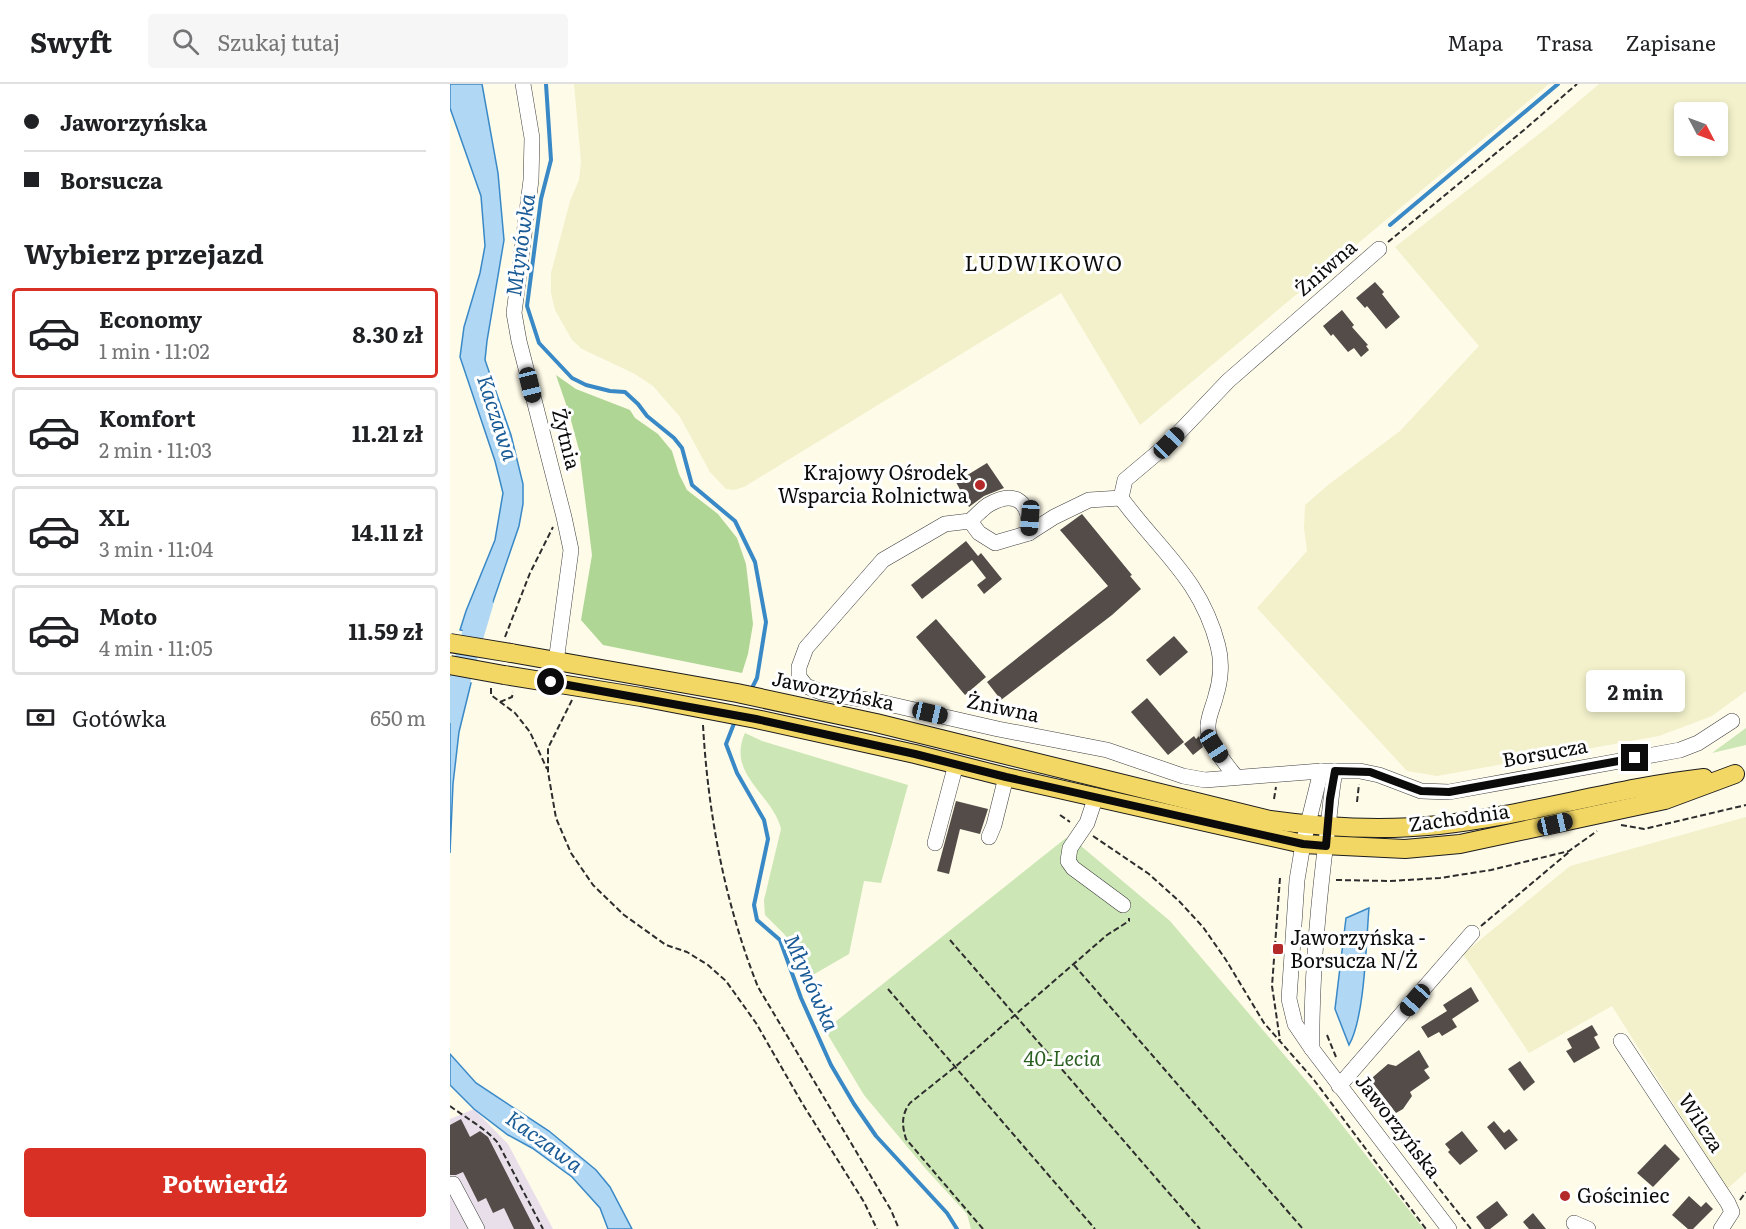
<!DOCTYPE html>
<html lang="pl">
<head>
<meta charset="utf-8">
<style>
  :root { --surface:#fff; --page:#f6f6f6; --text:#202124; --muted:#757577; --line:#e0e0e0; --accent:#d93025 }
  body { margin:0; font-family:Literata,serif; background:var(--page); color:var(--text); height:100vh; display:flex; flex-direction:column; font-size:22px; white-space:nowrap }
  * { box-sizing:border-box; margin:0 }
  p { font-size:20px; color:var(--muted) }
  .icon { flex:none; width:33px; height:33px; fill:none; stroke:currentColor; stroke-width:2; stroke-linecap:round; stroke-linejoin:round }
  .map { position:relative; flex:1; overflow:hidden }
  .panel { display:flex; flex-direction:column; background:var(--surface); width:450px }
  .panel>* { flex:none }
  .banner { display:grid; align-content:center; height:132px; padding:0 24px; background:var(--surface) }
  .needle { width:39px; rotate:131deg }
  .buttons { position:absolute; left:1224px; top:18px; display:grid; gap:12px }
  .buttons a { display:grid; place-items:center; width:54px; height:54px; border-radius:6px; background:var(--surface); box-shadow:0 3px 9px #0003; font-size:30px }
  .end { position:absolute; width:27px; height:27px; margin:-14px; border:8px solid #0b0b0b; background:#fff; box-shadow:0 0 0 3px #fff }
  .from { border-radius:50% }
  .bubble { position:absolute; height:42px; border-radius:6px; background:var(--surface); box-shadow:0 3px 9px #0003; font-size:20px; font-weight:700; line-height:42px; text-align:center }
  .car { position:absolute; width:18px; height:36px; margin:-18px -9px; border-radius:8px; box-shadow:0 0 4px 2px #0007; background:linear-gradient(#222 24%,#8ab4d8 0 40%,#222 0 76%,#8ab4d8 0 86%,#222 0) }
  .banner b { display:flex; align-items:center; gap:21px; height:57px; font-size:22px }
  .banner b+b { border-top:2px solid var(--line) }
  .banner i { width:15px; height:15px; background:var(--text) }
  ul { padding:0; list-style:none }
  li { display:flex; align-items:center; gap:18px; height:90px; margin:0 12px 9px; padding:0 12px; border:3px solid var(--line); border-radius:6px }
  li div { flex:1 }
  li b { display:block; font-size:22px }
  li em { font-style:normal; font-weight:700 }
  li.on { border-color:var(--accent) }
  li>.icon { width:54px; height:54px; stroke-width:1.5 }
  h2 { padding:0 24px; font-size:27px; line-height:72px }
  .pay { display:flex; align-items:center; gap:15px; height:66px; padding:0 24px; font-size:22px }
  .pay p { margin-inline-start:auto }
  .button { display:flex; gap:12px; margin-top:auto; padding:12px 24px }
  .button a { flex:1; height:69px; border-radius:6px; background:var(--accent); color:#fff; font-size:24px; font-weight:700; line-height:69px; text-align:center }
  header { display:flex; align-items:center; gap:36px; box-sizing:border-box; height:84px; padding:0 30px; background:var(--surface); border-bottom:2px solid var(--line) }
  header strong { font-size:28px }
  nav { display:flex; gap:33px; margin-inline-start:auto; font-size:21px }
  .search { width:420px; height:54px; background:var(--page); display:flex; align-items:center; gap:15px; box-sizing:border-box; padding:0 21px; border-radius:6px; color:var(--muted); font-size:22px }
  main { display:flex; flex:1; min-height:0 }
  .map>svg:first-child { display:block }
</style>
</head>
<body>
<header>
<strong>Swyft</strong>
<div class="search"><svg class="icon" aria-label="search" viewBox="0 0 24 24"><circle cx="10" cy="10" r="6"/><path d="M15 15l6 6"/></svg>Szukaj tutaj</div>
<nav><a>Mapa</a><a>Trasa</a><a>Zapisane</a></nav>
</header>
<main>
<section class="panel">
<div class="banner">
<b><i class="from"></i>Jaworzyńska</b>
<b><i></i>Borsucza</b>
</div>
<h2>Wybierz przejazd</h2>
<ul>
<li class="on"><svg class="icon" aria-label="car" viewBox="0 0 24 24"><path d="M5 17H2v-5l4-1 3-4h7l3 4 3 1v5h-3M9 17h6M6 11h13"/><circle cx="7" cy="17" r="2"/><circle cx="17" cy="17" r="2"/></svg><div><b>Economy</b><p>1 min · 11:02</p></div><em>8.30 zł</em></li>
<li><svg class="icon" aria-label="car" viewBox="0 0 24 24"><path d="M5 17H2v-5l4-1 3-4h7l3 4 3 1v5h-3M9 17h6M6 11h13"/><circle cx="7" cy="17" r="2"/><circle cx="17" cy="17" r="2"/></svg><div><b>Komfort</b><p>2 min · 11:03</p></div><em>11.21 zł</em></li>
<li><svg class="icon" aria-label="car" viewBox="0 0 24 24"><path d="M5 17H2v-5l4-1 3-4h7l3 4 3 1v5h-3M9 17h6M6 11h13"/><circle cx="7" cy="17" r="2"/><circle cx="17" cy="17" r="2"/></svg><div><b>XL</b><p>3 min · 11:04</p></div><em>14.11 zł</em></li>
<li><svg class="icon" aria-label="car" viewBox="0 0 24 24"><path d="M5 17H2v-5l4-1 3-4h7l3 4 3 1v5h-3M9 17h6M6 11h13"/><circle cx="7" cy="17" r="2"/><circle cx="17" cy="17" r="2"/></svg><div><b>Moto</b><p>4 min · 11:05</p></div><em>11.59 zł</em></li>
</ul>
<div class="pay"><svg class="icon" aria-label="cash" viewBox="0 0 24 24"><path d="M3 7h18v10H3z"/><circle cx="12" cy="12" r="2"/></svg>Gotówka<p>650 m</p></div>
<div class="button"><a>Potwierdź</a></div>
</section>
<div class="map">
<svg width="1296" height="1145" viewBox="0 0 1296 1145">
  <rect width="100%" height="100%" fill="#fefbe9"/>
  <!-- industrial -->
  <polygon fill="#e9dfea" points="24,1025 58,1060 103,1145 0,1145 0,1035"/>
  <!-- farmland -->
  <g fill="#f2f1cb" fill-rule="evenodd">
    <polygon points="124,0 1099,0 690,341 611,209 294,403 284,406 276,405 260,388 230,333 203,302 183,289 132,265 122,256 105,226 101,209 101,189 120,117 129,96 131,78"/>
    <path d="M1149 0H1296V607L1262 632 1209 652 987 692 957 687 807 524 857 467 854 444 855 421 878 401 950 347 1029 262 945 163 1103 39ZM1234 28H1268V62H1234Z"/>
    <polygon points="1296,733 1296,1088 1277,1105 1162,922 1079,969 1013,870 1120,782"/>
  </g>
  <!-- green -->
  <g fill="#cce6b5">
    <polygon points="1296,644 1296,661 1262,669"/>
    <path d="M295 649 312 657 458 701 431 799 414 797 399 870 354 896 335 851 315 831 314 816 331 745C323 710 276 691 295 649Z"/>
    <polygon points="616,754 631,762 720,837 870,1013 974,1145 521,1145 517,1130 475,1084 414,1011 375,946"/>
  </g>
  <!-- forest -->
  <polygon fill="#b0d695" points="106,291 126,305 180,326 185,334 208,350 222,367 229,390 237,406 268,430 287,454 296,480 303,540 298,570 292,589 153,561 131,536 142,471 129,366 119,329"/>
  <!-- water -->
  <g fill="#b0d7f3" stroke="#3a89c7" stroke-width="1.5">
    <polygon points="0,0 32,0 48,89 54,156 37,257 35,276 61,351 73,400 73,420 69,442 32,550 10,546 16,527 45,456 53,409 45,377 10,273 14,243 30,189 35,162 31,112 0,24"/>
    <polygon points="0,595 21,599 9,648 3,700 0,769"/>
    <path d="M919 824C916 859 915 933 899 961L885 925 896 834Z"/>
    <polygon points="0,970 26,999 99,1047 146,1086 160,1103 182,1145 158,1145 150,1124 122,1093 82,1064 58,1051 24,1025 0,1001"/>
  </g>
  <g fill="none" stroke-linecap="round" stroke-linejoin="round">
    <!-- stream -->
    <g stroke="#3a89c7" stroke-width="4">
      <polyline points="96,0 101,76 91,115 77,222 89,259 122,294 136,301 160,307 175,308 188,320 197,332 224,354 232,364 242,401 285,437 305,478 316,538 307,594 301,606"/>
      <polyline points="940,141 1108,0"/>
      <polyline points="285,637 276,660 287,689 314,736 318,755 304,821 307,836 330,856 351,914 381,981 404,1020 426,1052 497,1129 507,1145"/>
    </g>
    <!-- river -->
    <polyline stroke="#b0d7f3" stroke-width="22" points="0,628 32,520"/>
  </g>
  <!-- building -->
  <g fill="#534c48">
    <polygon points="925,198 934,208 932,210 950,233 936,245 917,222 915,224 906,214"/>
    <polygon points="892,226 904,241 902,243 918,261 916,262 919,266 911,273 904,264 898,268 883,250 881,252 873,242"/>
    <polygon points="537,379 554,404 534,412 519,423 506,398"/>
    <polygon points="632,430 682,491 680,492 691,505 662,531 551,616 537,598 658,502 610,446"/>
    <polygon points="516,457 528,472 531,469 552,495 534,510 527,501 536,494 522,476 472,515 461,501"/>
    <polygon points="486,535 536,593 515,611 466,553"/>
    <polygon points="724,552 738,568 710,592 696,576"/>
    <polygon points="697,614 734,658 718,671 681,628"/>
    <polygon points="744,652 746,655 749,652 753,663 743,671 734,660"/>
    <polygon points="506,717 538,725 530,750 510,745 499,790 487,787"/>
    <polygon points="1021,903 1029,917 1002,935 1007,943 992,952 989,948 978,954 971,943 997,927 993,921"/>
    <polygon points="1142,941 1148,951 1144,953 1150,964 1124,979 1116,967 1122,964 1117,955"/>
    <polygon points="969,966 979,983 974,986 980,994 960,1008 962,1012 953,1025 946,1029 922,998 923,993 938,980 946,982"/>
    <polygon points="1070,977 1085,998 1074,1007 1058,985"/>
    <polygon points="11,1035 20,1053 30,1047 38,1053 85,1145 64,1145 54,1124 43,1129 36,1114 28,1118 13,1088 6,1091 0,1091 0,1041"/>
    <polygon points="1044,1037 1054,1049 1059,1045 1068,1056 1055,1066 1037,1043"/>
    <polygon points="1012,1047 1028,1067 1010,1081 998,1068 1000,1066 995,1060"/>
    <polygon points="1215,1060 1230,1075 1203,1103 1187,1089"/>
    <polygon points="1239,1112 1251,1123 1256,1118 1263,1125 1243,1145 1238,1145 1222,1131"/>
    <polygon points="1047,1117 1058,1131 1040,1145 1035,1145 1026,1133"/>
    <polygon points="1083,1129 1096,1145 1079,1145 1073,1138"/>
  </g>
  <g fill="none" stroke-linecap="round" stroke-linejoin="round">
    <defs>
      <g id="minor">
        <polyline points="73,0 82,54 81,96 64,229 69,257 114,433 121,466 106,578"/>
        <polyline points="671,414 675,396 719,359 778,297 929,165"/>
        <path d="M671 414C709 466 751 495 768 562 772 577 771 596 766 611 764 621 758 632 758 642 757 659 777 681 786 693"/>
        <path d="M520 437C526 432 532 425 538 421 567 404 581 420 579 449L545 459 529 449 520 437 495 440 433 476 356 564 349 583V593L356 602 371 608 434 619 548 645 657 666 733 692 755 696 871 687H910L929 691 971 707 999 708 1230 666 1248 659 1282 637"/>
        <polyline points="579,449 604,433 639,416 671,414"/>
        <polyline points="871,687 853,760 847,796 839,915 845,940 862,965 999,1145"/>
        <polyline points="646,712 637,739 620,764 618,777 623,784 673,821"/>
        <polyline points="539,753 544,741 556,693"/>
        <polyline points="485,759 506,680"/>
        <polyline points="1171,957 1278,1119 1282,1128 1271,1145"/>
        <path d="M862 965C861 894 868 821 877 750 880 729 881 708 885 687"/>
        <polyline points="889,1002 1022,849"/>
        <polyline points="3,1100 27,1145"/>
        <polyline points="1124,1139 1138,1145"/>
      </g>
      <g id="major">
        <path d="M61 569 287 609 426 639 820 736C877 744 932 747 989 741 1078 731 1165 704 1254 694"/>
        <polyline points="54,591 191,613 306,635 465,670 556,693 853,760 955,765 1010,760 1215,716 1285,690"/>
      </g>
    </defs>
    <!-- minor casing -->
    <use href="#minor" stroke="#3e3e3e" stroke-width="16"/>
    <!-- major casing -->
    <use href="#major" stroke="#1c1c1c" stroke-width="20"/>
    <!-- path -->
    <g stroke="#2d2d2d" stroke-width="2" stroke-dasharray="6 3" stroke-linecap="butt">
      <polyline points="938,158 1074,46 1127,0"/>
      <polyline points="55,553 80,489 103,443"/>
      <polyline points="41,604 41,611 65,629 80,648 97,685"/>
      <polyline points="122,616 98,664 98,688 106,734 121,769 143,801 174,831 216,861 237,868 258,881 276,897 306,939 352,1019 414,1118 427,1145"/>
      <polyline points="50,618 62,613 63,608"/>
      <path d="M253 641C258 730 275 820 308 903L441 1126 449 1145"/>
      <polyline points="824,715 826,703"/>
      <polyline points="907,718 909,700"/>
      <polyline points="610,731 620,738"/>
      <polyline points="1171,741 1194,745 1296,721"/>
      <polyline points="643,752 699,790 729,817 753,843 776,876 814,939 864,996 976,1145"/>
      <polyline points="830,794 822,902 830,956"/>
      <polyline points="886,796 940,797 990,794 1041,786 1119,767 1147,747"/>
      <polyline points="1031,842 1119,768"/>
      <polyline points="500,856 750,1145"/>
      <polyline points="624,881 853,1145"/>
      <polyline points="438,905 645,1145"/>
      <polyline points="877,951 886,973"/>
      <path d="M0 1022C16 1034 35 1044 48 1059L93 1145"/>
      <polyline points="928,1027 1021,1145"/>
      <polyline points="1290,1116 1296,1108"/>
      <path d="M533 1145 456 1055C452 1042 451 1031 460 1019L505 983 657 851 679 837V834"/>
    </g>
    <!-- minor -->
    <use href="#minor" stroke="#fff" stroke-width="15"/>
    <!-- major -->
    <use href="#major" stroke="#f3d764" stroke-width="18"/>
    <defs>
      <g id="major-bridge">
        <polyline points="0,559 61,569"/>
        <polyline points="0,581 54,591"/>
      </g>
    </defs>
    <!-- major-bridge casing -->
    <use href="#major-bridge" stroke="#1c1c1c" stroke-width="20" stroke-linecap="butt"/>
    <!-- major-bridge -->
    <use href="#major-bridge" stroke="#f3d764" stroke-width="18"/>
  </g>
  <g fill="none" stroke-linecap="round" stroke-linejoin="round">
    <!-- route -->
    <polyline stroke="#0b0b0b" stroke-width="8" points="101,598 306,635 465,670 556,693 853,760 876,762 880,715 885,687 920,688 971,707 999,708 1185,674"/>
  </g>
  <!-- markers -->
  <g fill="#b4292a" stroke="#fff" stroke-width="2">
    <circle cx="530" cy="401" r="6"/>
    <rect x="822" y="859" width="12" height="12" rx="3"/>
    <circle cx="1115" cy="1112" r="6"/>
  </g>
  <g text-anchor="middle" stroke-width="6" stroke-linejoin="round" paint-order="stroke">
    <!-- street labels -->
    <g font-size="20" fill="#0b0b0b" stroke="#fff">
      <text transform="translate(876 184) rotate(-41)" y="7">Żniwna</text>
      <text transform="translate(116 355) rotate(76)" y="7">Żytnia</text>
      <text transform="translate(383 607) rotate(12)" y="7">Jaworzyńska</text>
      <text transform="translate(553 624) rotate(12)" y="7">Żniwna</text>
      <text transform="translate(1095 669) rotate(-10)" y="7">Borsucza</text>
      <text transform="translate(1009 734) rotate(-8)" y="7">Zachodnia</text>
      <text transform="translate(1251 1039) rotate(57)" y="7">Wilcza</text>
      <text transform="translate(948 1042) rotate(52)" y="7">Jaworzyńska</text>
    </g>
    <!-- poi labels -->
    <g font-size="20" fill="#0b0b0b" stroke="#fff" text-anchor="start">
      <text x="518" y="396" text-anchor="end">Krajowy Ośrodek<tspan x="518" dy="23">Wsparcia Rolnictwa</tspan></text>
      <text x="840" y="861">Jaworzyńska -<tspan x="840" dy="23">Borsucza N/Ż</tspan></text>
      <text x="1127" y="1119">Gościniec</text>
    </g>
    <!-- park labels -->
    <g font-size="20" font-style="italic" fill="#295f1f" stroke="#fff">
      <text x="612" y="982">40-Lecia</text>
    </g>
    <!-- water labels -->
    <g font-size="21" font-style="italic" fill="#1a5b96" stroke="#fff">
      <text transform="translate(71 161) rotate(-82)" y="7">Młynówka</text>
      <text transform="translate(47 334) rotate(72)" y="7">Kaczawa</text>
      <text transform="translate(361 899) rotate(66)" y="7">Młynówka</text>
      <text transform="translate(94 1058) rotate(36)" y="7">Kaczawa</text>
    </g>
    <!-- neighbourhood labels -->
    <g font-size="21" letter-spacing="1.5" fill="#0b0b0b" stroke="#fff">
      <text x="594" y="187">LUDWIKOWO</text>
    </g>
  </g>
</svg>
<div class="buttons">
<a><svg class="needle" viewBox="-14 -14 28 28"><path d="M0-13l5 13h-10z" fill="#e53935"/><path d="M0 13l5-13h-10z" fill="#757577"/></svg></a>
</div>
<i class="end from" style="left:101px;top:598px"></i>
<i class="end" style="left:1185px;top:674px"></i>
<div class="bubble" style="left:1136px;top:586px;width:99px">2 min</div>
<i class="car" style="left:80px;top:301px;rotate:166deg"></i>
<i class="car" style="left:719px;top:359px;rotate:44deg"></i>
<i class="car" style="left:580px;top:434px;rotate:184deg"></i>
<i class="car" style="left:480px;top:629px;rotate:103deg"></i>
<i class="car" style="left:764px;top:662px;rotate:147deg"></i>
<i class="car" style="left:1105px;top:740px;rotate:77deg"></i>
<i class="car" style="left:965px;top:916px;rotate:221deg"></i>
</div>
</main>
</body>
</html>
